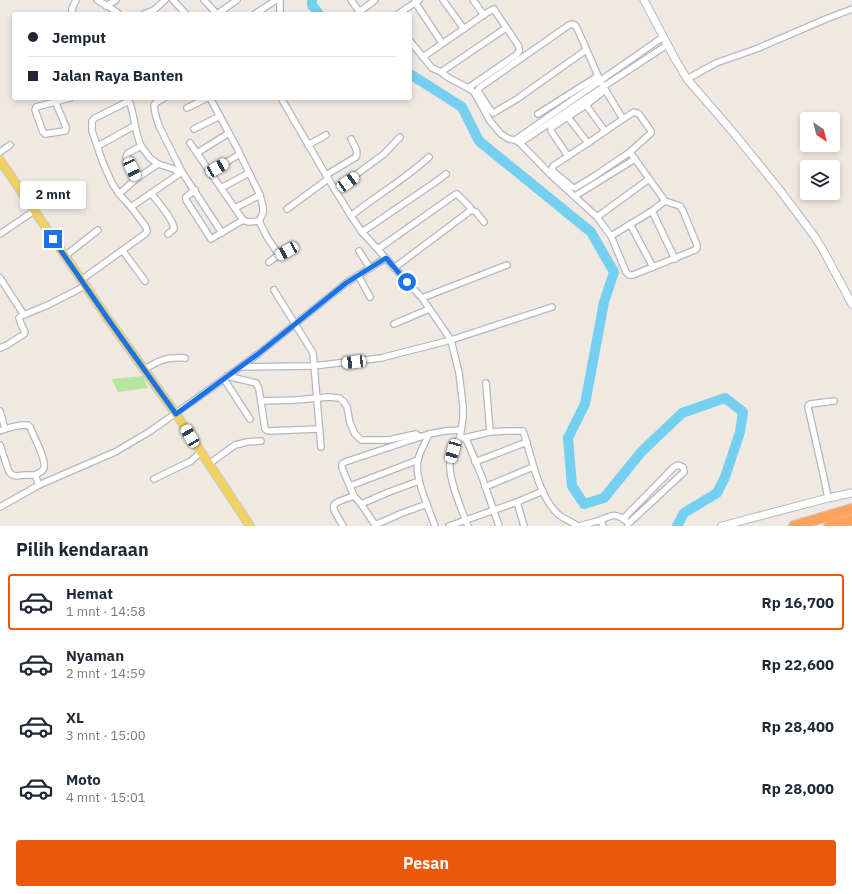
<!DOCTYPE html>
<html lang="id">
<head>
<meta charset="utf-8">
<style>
  :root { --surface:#fff; --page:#f6f6f7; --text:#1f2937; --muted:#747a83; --line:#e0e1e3; --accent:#ea580c }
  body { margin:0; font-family:"IBM Plex Sans",sans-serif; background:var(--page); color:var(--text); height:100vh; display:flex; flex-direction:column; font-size:15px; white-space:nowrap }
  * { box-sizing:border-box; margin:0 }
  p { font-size:13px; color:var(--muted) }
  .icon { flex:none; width:22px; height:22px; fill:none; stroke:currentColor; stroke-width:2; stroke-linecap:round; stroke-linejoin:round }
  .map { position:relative; height:526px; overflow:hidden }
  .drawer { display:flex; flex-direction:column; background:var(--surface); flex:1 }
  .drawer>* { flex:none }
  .banner { position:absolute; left:12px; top:12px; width:400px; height:88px; border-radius:4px; box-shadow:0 2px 6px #0003; display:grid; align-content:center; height:88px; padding:0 16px; background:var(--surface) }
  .needle { width:26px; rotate:145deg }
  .fabs { position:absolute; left:800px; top:112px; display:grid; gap:8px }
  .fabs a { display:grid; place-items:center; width:40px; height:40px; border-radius:4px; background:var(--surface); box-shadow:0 2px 6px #0003; font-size:20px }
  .end { position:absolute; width:18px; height:18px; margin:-9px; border:5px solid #1a73e8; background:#fff; box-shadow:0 0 0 2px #fff }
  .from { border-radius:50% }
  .bubble { position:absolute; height:28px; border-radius:4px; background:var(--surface); box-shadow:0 2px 6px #0003; font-size:13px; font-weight:700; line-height:28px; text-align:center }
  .car { position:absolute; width:12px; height:24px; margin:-12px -6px; border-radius:5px; box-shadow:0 0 3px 1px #0007; background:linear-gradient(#fff 24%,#345 0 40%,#fff 0 76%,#345 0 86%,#fff 0) }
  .banner b { display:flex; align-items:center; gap:14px; height:38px; font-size:15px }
  .banner b+b { border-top:1px solid var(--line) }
  .banner i { width:10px; height:10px; background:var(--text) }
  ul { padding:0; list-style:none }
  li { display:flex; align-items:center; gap:12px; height:56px; margin:0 8px 6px; padding:0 8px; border:2px solid transparent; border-radius:4px }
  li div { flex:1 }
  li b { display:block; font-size:15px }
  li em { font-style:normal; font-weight:700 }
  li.current { border-color:var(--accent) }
  li>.icon { width:36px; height:36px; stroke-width:1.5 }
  h2 { padding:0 16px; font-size:18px; line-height:48px }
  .primary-button { display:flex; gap:8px; margin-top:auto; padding:8px 16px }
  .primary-button a { flex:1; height:46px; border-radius:4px; background:var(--accent); color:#fff; font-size:16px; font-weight:700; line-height:46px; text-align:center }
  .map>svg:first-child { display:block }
</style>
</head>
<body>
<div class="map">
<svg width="852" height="526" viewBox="0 0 852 526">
  <rect width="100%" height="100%" fill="#efe9e1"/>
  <!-- green -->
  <polygon fill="#b6e59e" points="143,376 148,388 118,392 112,379"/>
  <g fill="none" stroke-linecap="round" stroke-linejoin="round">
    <!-- river -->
    <g stroke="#75cff0" stroke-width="10">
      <polyline points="312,0 312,5 319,14"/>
      <polyline points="410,74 462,107 479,141 591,232 614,272 604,302 585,404 568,438 572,486 584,504 604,498 642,451 682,413 725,398 743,412 740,432 725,477 717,493 684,513 677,526"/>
    </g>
    <defs>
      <g id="street">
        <polyline points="97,0 111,8 119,14"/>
        <polyline points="173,0 186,14"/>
        <polyline points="204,0 217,14"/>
        <polyline points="351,0 361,14"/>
        <polyline points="443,0 464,29"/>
        <polyline points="473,0 484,15"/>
        <polyline points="415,2 442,43"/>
        <polyline points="106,6 116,0"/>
        <polyline points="359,12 375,0"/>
        <path d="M73 14C70 9 74 5 76 0"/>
        <polyline points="144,14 154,10 165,0"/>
        <polyline points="217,14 237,0"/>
        <polyline points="255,14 276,0"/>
        <polyline points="280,14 280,0"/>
        <polyline points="398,14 419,0"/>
        <polyline points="410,41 432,68 441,72 449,78 468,88 474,92 490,121 501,134 509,139 515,140 520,143 551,175 597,217 611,236 626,272 629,275 633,275 695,250 697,248 697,245 683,211 680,206 665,201 652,211 611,236"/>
        <path d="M586 50 517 99 495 112 493 113 490 110 478 91 479 88 569 25 573 24 576 26C584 44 593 63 600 81L623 119"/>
        <path d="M423 57 488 12 494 9 495 11 518 45C520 50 520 52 516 55L468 88"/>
        <polyline points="441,72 506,28"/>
        <polyline points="687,79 716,63 756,49 826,19 852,9"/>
        <polyline points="164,98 157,102 154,105 155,113 159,126 182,172 222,233"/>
        <polyline points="281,98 326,175 351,216 362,232 422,298 451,340 459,373 463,406 463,418 460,437 464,438 467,441 482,477 499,526"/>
        <polyline points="55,101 66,127 66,129 65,131 45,134 43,132 35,110 36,107 70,98"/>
        <polyline points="586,105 605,131"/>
        <polyline points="187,108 207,98"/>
        <polygon points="634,112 637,113 639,114 651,131 651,133 630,152 593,177 575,188 572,187 553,171 552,169 553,166 588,143 623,119"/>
        <polyline points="538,114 598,76"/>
        <polyline points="567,116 588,143"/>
        <polyline points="194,129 220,116"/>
        <polyline points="515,140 663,37"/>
        <polyline points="190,143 243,220 248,222 259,221 263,213 263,207 260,195 237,148 210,98"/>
        <polyline points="520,143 603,87 667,45"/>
        <polyline points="308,145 326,135"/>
        <polyline points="98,146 134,126"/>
        <polyline points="141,146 150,158 158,164"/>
        <polyline points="0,152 10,145"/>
        <polyline points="630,152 665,201"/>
        <polyline points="197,153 229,133"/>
        <polyline points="568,156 551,131 551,128 586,105 605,90"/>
        <polyline points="210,172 240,154"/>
        <path d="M326 175 356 157C359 151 354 145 351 139"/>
        <polyline points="136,179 158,164 174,169 180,173"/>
        <polyline points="221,188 249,173"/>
        <polyline points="195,190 186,197 186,200 211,239 243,220"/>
        <polyline points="335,190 384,154 400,137"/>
        <path d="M151 193C157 201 174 220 174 229L168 234"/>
        <path d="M119 194 136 179 126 157 128 153 141 146C134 131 135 114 128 98"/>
        <polyline points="575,196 635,159"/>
        <polyline points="131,207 182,172"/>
        <polyline points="235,208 260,195"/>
        <polyline points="287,209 328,179"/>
        <polyline points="652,211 675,259"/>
        <path d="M351 216C376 196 405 179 429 157"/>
        <polyline points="597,217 649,179"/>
        <polyline points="259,221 267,237 279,255"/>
        <polyline points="630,224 653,267"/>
        <polyline points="362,232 434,183 446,174"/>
        <polyline points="0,234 34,211"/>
        <polyline points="378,249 456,194 457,194 470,207 471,210"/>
        <polyline points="123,251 145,281"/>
        <polyline points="359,251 370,268"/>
        <polyline points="65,256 98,230"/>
        <polyline points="269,262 279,255 287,251"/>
        <polyline points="394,268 462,217 471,210 476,212 484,222"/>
        <polyline points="358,275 370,297"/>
        <polyline points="0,278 24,315"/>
        <polyline points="81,280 145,234 147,231 146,227 131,207 119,194 112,183 103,163 92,131 92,121 95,118 129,101"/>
        <polyline points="274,290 313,353 317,399 321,447"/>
        <polyline points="422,298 507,265"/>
        <polyline points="394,324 429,309"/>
        <polyline points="0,348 7,345 24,334 25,332 21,324 19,318 21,316 48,305 85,286"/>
        <polyline points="241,367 313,366 381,358 451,340 552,307"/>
        <path d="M144 370C159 360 166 357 185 358"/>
        <polyline points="227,376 256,383 259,389 265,429 268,431 319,429"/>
        <polyline points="224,379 250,419"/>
        <polyline points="261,401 296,400 329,397 339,398 344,402 347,407 350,423 355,434 361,440 388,440 416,434 420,437"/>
        <polyline points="0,411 5,429"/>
        <path d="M0 431C9 427 18 425 28 425L30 427C33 435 46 459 44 467 44 471 39 473 35 475"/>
        <path d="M490 432 507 431H523C532 456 538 497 559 515 565 520 572 521 577 526"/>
        <path d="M429 434C425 443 420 451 418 460 414 477 429 509 435 526"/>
        <path d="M460 437C456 445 451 454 450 463 448 478 462 511 468 526"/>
        <polyline points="464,438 490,432 486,383"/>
        <path d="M0 445 9 472C14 478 18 475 25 475 28 475 32 475 35 475L39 485"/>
        <polyline points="475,462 527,442"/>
        <polyline points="209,464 235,445 247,442 261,441"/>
        <polyline points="154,479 191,461 201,452"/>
        <polyline points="350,486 418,460"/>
        <polyline points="485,487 533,467"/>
        <polyline points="828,498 824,478 808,407 809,405 810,404 834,401"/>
        <polyline points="517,502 524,526"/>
        <polyline points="361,504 389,492 419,481"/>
        <polyline points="0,507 39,485 115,452 149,432 224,379 258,354 346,283 386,258"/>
        <polyline points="623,519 674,467 678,465 683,467 684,472 628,524"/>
        <path d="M601 520C612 515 616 513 626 521"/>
        <polyline points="375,525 400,514 427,504"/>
        <path d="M343 526C329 502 329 505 354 496"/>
        <polyline points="376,526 361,504 354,496 342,468 342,464 345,462 429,434 445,431 461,430"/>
        <polyline points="449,526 517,502 543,491"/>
        <polyline points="579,526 601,520 603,526"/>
      </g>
      <g id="secondary">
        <polyline points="644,0 674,57 687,79 732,131 779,189 815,237 823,250 852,304"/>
        <polyline points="722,526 828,498 852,493"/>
      </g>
      <polyline id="primary" points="0,160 108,319 176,414 250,526"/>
      <g id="highway">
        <polyline points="794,526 852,509"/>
        <polyline points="829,526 852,520"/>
      </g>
    </defs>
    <!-- street casing -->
    <use href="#street" stroke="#b4b7c1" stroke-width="8"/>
    <!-- secondary casing -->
    <use href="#secondary" stroke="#b4b7c1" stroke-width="9"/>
    <!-- primary casing -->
    <use href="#primary" stroke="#c9c9c9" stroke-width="10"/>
    <!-- highway casing -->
    <use href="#highway" stroke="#c9c9c9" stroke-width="12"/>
    <!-- street -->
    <use href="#street" stroke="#fff" stroke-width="5.5"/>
    <!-- secondary -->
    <use href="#secondary" stroke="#fff" stroke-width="7"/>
    <!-- primary -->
    <use href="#primary" stroke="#f2d163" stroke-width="8"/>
    <!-- highway -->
    <use href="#highway" stroke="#ffa35c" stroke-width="10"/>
  </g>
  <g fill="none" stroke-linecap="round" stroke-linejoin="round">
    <!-- route -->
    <polyline stroke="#1a73e8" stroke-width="5" points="53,239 108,319 176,414 258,354 346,283 386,258 407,282"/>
  </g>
</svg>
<div class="fabs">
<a><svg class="needle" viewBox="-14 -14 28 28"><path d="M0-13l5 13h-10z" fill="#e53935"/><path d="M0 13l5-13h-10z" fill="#747a83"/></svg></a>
<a><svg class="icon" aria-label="layers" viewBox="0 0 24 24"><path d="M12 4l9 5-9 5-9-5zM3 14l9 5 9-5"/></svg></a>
</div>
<i class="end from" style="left:407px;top:282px"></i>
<i class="end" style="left:53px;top:239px"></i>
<div class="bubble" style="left:20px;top:181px;width:66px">2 mnt</div>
<i class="car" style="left:217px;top:168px;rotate:60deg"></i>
<i class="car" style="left:132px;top:169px;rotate:155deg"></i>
<i class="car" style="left:348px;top:182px;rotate:55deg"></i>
<i class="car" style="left:287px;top:251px;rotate:241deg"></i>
<i class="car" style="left:354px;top:362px;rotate:264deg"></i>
<i class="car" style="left:190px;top:436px;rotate:330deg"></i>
<i class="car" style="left:453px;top:451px;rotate:196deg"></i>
<div class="banner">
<b><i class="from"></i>Jemput</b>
<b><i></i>Jalan Raya Banten</b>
</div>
</div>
<section class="drawer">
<h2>Pilih kendaraan</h2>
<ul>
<li class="current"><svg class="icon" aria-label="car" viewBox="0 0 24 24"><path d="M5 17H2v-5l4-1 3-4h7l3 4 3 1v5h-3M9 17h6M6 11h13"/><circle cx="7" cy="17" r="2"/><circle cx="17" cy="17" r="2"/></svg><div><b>Hemat</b><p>1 mnt · 14:58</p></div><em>Rp 16,700</em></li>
<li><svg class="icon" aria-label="car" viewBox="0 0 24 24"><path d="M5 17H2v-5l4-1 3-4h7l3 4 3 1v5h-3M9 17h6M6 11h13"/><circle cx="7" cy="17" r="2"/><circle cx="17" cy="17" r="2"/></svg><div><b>Nyaman</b><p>2 mnt · 14:59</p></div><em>Rp 22,600</em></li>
<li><svg class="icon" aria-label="car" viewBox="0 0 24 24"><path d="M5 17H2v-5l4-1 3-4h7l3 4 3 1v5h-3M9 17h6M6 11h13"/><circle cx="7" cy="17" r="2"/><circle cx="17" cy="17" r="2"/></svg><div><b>XL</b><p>3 mnt · 15:00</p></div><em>Rp 28,400</em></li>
<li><svg class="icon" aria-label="car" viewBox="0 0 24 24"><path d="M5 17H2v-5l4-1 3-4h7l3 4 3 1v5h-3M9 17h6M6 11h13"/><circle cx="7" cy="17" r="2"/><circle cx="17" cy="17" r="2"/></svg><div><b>Moto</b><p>4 mnt · 15:01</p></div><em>Rp 28,000</em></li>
</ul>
<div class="primary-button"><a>Pesan</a></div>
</section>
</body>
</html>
